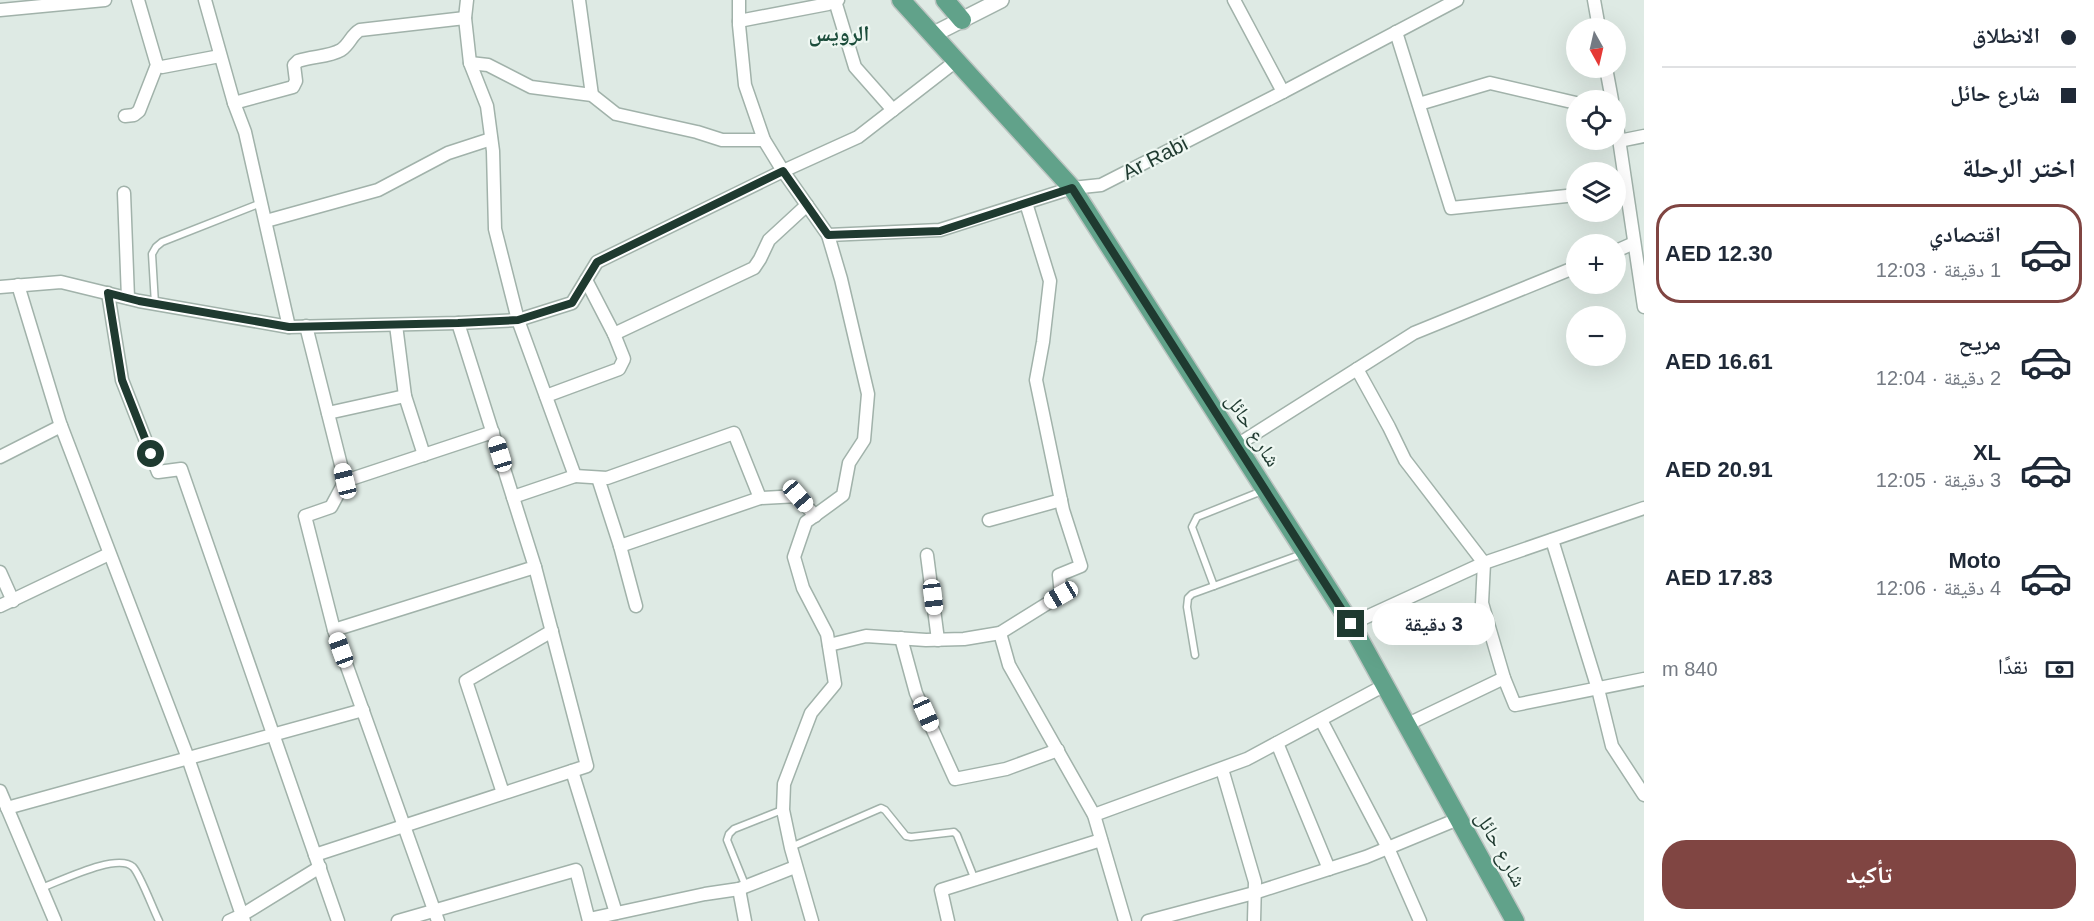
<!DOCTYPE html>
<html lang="ar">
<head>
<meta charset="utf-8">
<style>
  :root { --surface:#fff; --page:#f2f2f3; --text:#1f2937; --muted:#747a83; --line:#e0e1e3; --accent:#804542 }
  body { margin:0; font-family:Arial,"Noto Naskh Arabic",sans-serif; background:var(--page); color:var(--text); direction:rtl; height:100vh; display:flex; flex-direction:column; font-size:22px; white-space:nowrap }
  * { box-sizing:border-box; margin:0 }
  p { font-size:20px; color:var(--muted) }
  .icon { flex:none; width:33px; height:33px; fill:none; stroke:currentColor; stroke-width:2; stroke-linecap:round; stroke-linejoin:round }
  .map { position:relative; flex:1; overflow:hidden; direction:ltr }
  .details { display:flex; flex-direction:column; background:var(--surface); width:450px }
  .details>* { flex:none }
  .banner { display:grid; align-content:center; height:132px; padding:0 18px; background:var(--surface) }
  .needle { width:39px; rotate:172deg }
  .buttons { position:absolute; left:1566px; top:18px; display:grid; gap:12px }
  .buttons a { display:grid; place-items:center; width:60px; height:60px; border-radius:50%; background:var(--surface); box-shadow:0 6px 24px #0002; font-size:30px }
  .end { position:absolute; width:27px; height:27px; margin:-14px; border:8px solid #1f3a30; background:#fff; box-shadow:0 0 0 3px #fff }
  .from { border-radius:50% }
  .bubble { position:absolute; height:42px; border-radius:21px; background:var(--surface); box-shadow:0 6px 24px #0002; font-size:20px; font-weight:800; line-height:42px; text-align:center; direction:rtl }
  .car { position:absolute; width:18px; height:36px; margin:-18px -9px; border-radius:8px; box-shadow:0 0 4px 2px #0007; background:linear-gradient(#fff 24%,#345 0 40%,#fff 0 76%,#345 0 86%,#fff 0) }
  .banner b { display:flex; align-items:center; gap:21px; height:57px; font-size:22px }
  .banner b+b { border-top:2px solid var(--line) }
  .banner i { width:15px; height:15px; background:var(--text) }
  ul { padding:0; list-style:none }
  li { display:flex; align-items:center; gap:18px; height:99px; margin:0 12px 9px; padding:0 6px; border:3px solid transparent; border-radius:24px }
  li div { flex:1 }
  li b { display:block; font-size:22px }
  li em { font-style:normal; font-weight:800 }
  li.active { border-color:var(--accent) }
  li>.icon { width:54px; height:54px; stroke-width:1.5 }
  h2 { padding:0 18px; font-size:27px; line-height:72px }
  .pay { display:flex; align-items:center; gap:15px; height:66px; padding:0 18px; font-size:22px }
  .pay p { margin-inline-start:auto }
  .cta { display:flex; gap:12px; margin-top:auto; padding:12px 18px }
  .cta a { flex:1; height:69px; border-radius:24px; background:var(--accent); color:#fff; font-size:24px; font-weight:800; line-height:69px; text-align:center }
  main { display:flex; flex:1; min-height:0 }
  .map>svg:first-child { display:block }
</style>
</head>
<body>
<main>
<section class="details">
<div class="banner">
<b><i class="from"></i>الانطلاق</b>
<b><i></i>شارع حائل</b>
</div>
<h2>اختر الرحلة</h2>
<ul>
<li class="active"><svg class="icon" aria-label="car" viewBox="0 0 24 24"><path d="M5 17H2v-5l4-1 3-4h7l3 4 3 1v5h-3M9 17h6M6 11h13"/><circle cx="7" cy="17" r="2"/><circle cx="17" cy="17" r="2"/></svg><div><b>اقتصادي</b><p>1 دقيقة · 12:03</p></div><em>AED 12.30</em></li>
<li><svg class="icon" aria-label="car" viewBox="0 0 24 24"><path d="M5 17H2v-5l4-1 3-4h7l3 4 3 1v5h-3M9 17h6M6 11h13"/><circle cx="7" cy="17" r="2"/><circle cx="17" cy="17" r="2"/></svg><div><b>مريح</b><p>2 دقيقة · 12:04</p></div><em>AED 16.61</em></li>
<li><svg class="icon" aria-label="car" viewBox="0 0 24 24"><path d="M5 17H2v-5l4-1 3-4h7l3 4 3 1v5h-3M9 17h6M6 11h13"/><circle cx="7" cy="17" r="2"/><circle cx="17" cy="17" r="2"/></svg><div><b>XL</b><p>3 دقيقة · 12:05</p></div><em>AED 20.91</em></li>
<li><svg class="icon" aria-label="car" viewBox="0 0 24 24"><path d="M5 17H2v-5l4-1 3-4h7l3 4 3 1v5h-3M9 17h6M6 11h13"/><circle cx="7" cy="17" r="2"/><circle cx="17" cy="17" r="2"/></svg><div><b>Moto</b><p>4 دقيقة · 12:06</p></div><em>AED 17.83</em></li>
</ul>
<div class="pay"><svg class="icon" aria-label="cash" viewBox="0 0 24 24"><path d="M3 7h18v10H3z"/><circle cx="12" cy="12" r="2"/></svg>نقدًا<p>840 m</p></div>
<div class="cta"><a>تأكيد</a></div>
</section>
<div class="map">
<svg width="1644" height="921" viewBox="0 0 1644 921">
  <rect width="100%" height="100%" fill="#deeae4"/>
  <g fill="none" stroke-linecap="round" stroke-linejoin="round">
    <defs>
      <g id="service">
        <polyline points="155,304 152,254 156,247 162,242 261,203"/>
        <polyline points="1214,586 1192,527 1197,517 1262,491"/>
        <polyline points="1195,655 1187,607 1188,598 1192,594 1302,554"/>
        <polyline points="791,847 881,808 885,810 906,836 911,837 954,832 957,835 975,880"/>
        <polyline points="746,887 727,840 729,834 734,829 782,810"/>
        <path d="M41 888C59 882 117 852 133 867 140 874 153 909 159 921"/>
      </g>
      <g id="minor">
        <polyline points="205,0 234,103 245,132 289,327"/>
        <polyline points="467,0 465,18 470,63 487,106 493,151 495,229 518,320 575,476 513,497"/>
        <polyline points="579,0 592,95"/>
        <polyline points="739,0 739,25 745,85 764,140 783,171 828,235 841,279 868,394 864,440 849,463 843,495 806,522 794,557 803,588 827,634 835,684 811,713 784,784 783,810 791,848 812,921"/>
        <polyline points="1234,0 1283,92"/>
        <polyline points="1594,0 1599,28"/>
        <polyline points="835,1 855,67 893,110"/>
        <polyline points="0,10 105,0"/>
        <polyline points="739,21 828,4 838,0"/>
        <polyline points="1396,32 1451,208 1576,195"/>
        <polyline points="470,63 488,65 531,87 592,95 616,114 697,132 722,140 764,140"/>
        <polyline points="157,65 162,67 220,56"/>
        <polyline points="1606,68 1612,100"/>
        <path d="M234 103 293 87 296 81 294 65 298 61C312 56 329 57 341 50 350 44 351 35 360 30L465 18"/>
        <polyline points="1419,104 1490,83 1576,103"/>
        <polyline points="125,116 134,115 139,111 157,65 138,0"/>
        <polyline points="1616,119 1644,307"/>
        <polyline points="1619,141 1644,136"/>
        <polyline points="124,193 128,298"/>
        <polyline points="266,221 378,190 448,153 491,139"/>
        <polyline points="828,235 940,230 1072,188 1101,185 1283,92 1457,0"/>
        <polyline points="1616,251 1634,243"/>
        <polyline points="586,280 614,334 754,268 760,259 769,240 807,205"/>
        <polyline points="18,285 60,423 188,758 244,921"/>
        <polyline points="0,287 61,282 139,301 289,327 458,323 518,320 572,303 597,262 783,171 858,137 956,61"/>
        <polyline points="108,293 122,380 158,472 181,469 338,921"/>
        <polyline points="396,325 405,396 424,455"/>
        <polyline points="306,326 345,481 331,507 305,516 334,630"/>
        <polyline points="1357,369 1389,427 1405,460 1484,563 1482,603 1504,678 1515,705 1644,679"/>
        <polyline points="546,396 619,369 624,359 614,334"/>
        <polyline points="328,413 405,396"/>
        <polyline points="1237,445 1414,333 1576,267"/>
        <polyline points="0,457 61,426"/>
        <polyline points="575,476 607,478 734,433 760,498"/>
        <polyline points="598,478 620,546 636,606"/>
        <polyline points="345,481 493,432"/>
        <polyline points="989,520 1061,500"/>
        <polyline points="1552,540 1598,689 1612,746 1644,795"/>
        <polyline points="620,546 760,498 798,496 815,516"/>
        <polyline points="927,555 938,640"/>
        <polyline points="0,572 13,601"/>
        <polyline points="0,606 109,554"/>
        <polyline points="1351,624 1484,563 1644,508"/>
        <polyline points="1000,633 1009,665 1094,815 1125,921"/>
        <polyline points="901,638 916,693 955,779 1006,769 1058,750"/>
        <polyline points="829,645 866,636 926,640 964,639 1000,633 1061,595 1059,575 1081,566 1063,510 1036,380 1043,342 1050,281 1026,203"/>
        <polyline points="1321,720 1388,848 1420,921"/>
        <polyline points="1406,725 1504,678"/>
        <polyline points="1277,743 1329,869"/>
        <polyline points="1222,769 1255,882 1254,921"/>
        <polyline points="572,771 616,913"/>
        <polyline points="0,791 55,921"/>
        <polyline points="503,793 466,681 552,631"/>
        <polyline points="7,808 363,710"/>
        <polyline points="1094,815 1247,759 1385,685"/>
        <polyline points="315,855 587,766 535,567"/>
        <polyline points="739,889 745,921"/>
        <polyline points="589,919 705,894 739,889 795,867"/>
        <polyline points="229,921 242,915 320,867"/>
        <polyline points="398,921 576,870 589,921"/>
        <polyline points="438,921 334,630 535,567 458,323"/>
        <polyline points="948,921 941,890 1101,840"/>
        <polyline points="1148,921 1254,893 1366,857 1458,819"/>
      </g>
      <polyline id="tertiary" points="932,35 1001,0"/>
      <g id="primary">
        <polyline points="901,0 1072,188 1351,624 1515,921"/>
        <polyline points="945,0 962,20"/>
      </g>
    </defs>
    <!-- service casing -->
    <use href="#service" stroke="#a1b2aa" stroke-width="9"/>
    <!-- minor casing -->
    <use href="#minor" stroke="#a1b2aa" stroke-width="15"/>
    <!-- tertiary casing -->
    <use href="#tertiary" stroke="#a1b2aa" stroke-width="18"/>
    <!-- primary casing -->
    <use href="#primary" stroke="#bcc4c1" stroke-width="21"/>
    <!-- service -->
    <use href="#service" stroke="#fff" stroke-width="6"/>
    <!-- minor -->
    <use href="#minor" stroke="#fff" stroke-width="12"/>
    <!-- tertiary -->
    <use href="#tertiary" stroke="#fff" stroke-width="15"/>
    <!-- primary -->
    <use href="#primary" stroke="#61a28a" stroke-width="18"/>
  </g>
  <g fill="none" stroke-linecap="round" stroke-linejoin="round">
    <!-- route -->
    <polyline stroke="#1f3a30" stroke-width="8" points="151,454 122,380 108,293 139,301 289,327 458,323 518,320 572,303 597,262 783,171 828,235 940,231 1072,188 1351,624"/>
  </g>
  <g text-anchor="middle" stroke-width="4.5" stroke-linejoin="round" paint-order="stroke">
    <!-- street labels -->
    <g font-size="21" fill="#1f3a30" stroke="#eef7f2">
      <text transform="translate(1155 158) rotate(-27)" y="7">Ar Rabi</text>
      <text transform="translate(1253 430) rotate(57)" y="7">شارع حائل</text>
      <text transform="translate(1501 849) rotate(61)" y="7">شارع حائل</text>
    </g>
    <!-- neighbourhood labels -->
    <g font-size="22" font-weight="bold" fill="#1b4d3b" stroke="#eef7f2">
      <text x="839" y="41">الرويس</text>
    </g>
  </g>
</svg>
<div class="buttons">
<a><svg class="needle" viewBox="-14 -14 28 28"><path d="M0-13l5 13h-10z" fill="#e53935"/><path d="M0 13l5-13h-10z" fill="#747a83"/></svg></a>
<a><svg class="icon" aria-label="locate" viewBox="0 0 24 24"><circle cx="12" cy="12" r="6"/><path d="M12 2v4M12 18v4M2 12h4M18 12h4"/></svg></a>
<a><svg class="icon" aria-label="layers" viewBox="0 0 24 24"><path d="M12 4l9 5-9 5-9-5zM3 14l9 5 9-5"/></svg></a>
<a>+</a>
<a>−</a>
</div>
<i class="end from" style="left:151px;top:454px"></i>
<i class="end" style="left:1351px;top:624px"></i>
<div class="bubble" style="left:1372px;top:603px;width:123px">3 دقيقة</div>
<i class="car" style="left:500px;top:454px;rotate:343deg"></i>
<i class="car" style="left:345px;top:481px;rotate:346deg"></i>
<i class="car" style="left:798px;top:496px;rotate:139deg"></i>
<i class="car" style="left:1061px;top:595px;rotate:240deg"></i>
<i class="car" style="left:933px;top:597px;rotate:173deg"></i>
<i class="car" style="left:341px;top:650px;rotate:340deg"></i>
<i class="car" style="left:926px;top:714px;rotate:156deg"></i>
</div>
</main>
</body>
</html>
